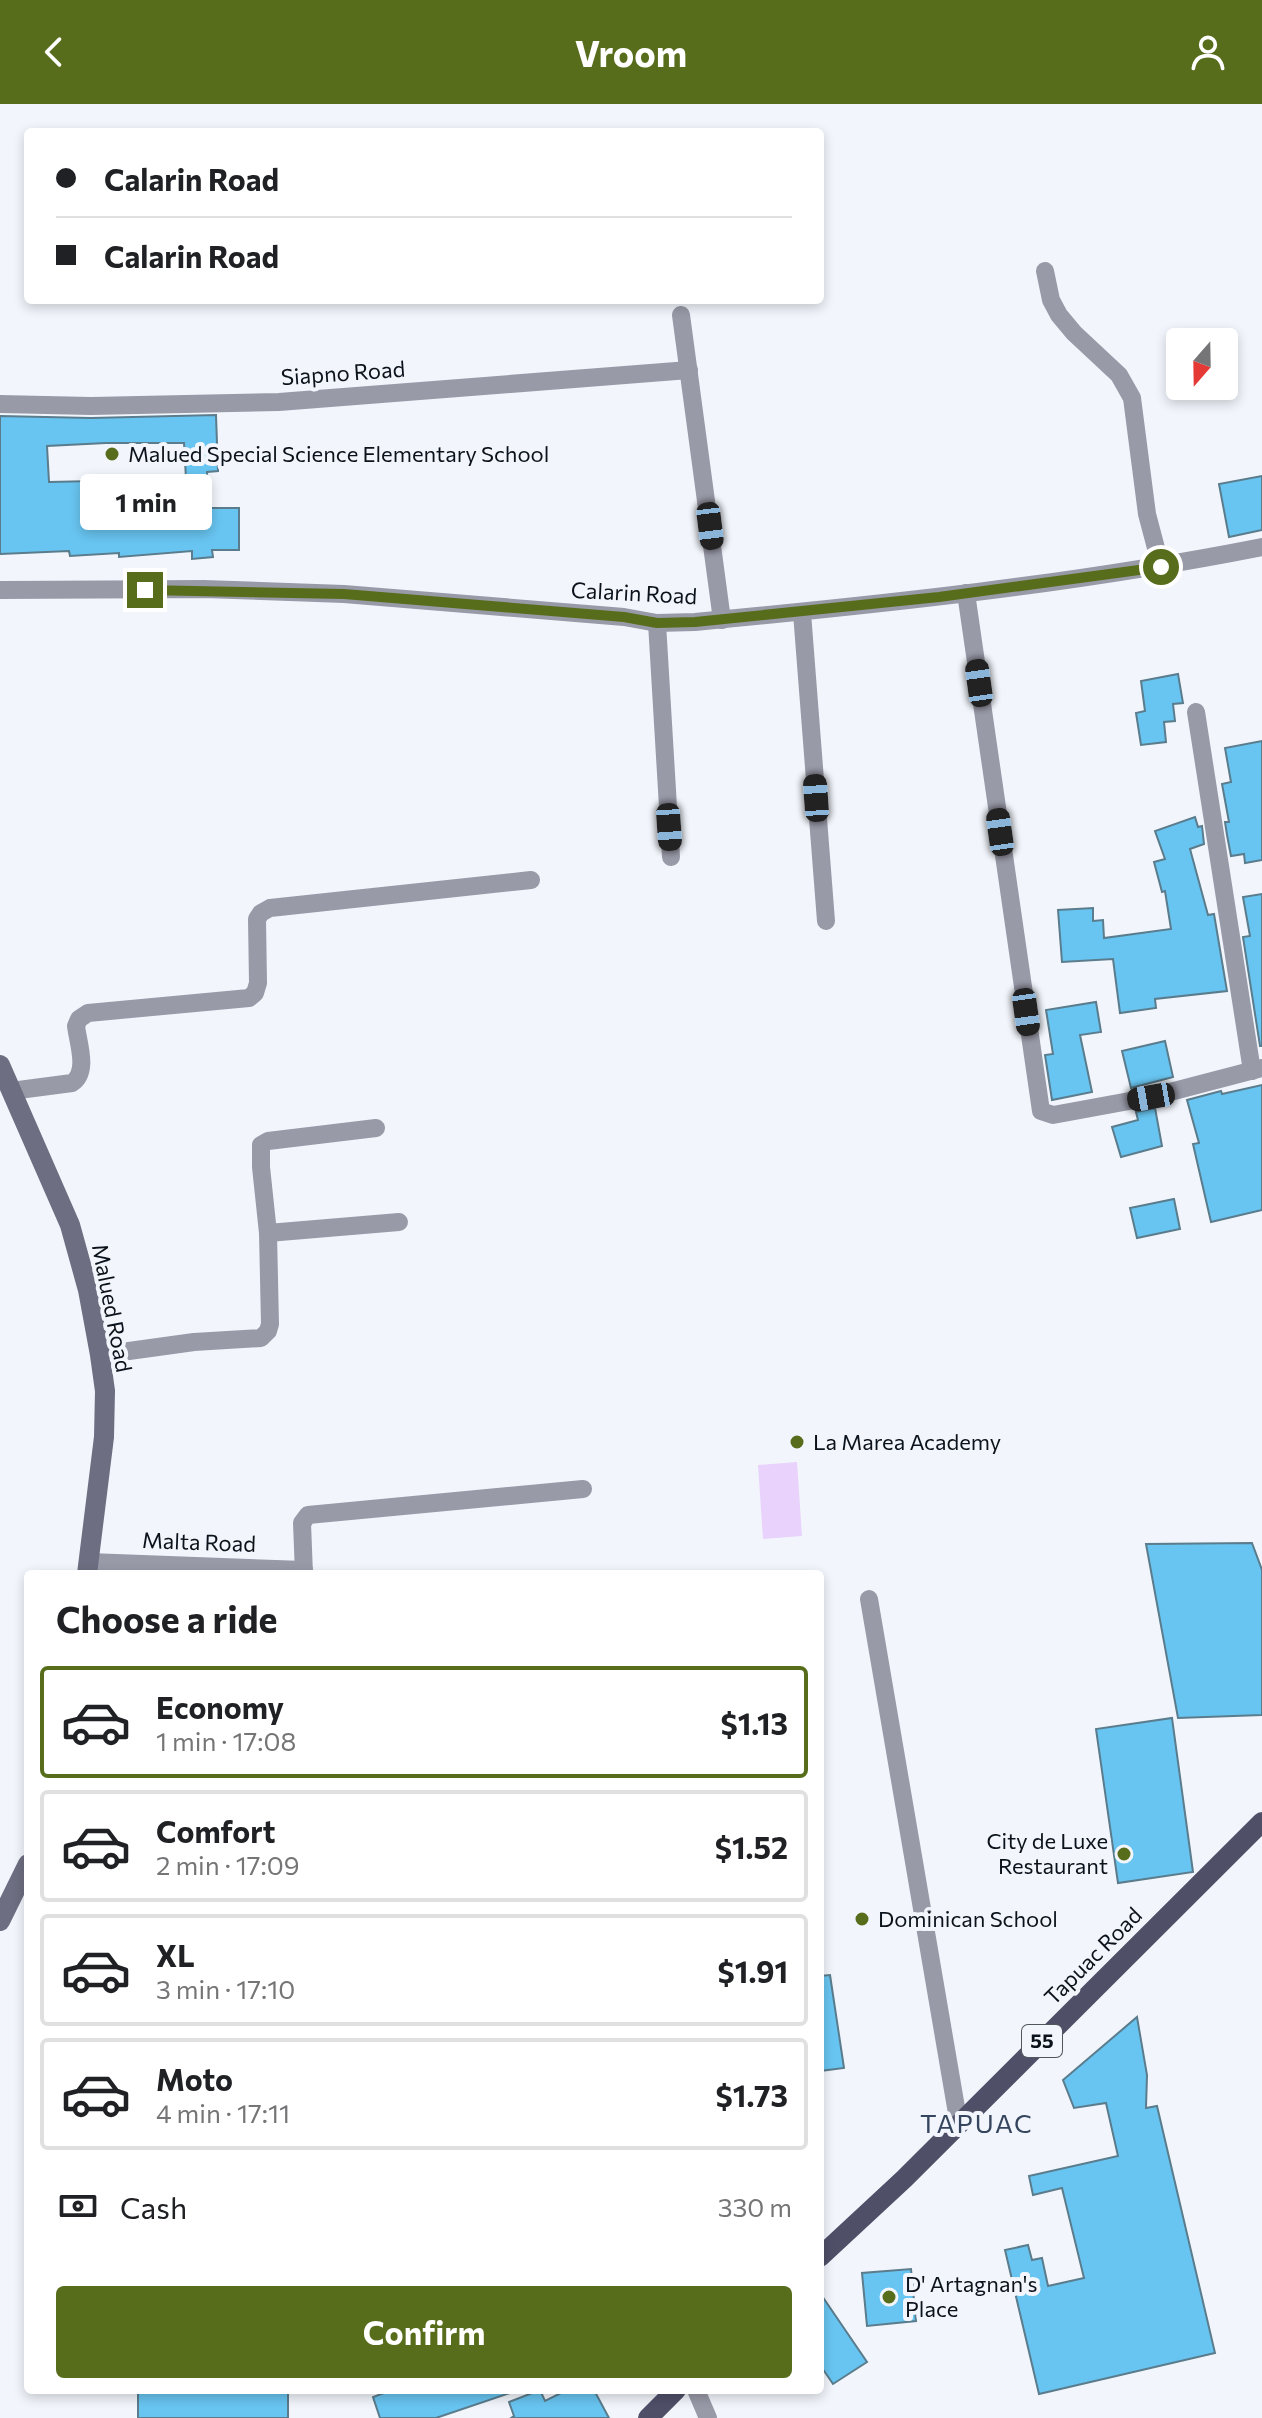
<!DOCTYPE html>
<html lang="en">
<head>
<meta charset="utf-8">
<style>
  :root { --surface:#fff; --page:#f6f6f6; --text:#202124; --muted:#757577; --line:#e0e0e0; --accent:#586d1c }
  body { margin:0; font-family:Commissioner,sans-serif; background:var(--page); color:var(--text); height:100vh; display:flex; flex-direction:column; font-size:30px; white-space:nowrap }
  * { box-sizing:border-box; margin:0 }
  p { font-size:26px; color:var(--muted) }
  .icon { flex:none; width:44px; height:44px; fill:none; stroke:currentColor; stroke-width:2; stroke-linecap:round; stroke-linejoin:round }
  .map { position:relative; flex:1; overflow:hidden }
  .side { position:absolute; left:24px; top:1466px; width:800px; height:824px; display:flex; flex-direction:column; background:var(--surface); border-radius:8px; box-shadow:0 4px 12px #0003 }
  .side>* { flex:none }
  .banner { position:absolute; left:24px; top:24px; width:800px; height:176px; border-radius:8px; box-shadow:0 4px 12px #0003; display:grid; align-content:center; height:176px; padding:0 32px; background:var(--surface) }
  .needle { width:52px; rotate:200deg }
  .buttons { position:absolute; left:1166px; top:224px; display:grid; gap:16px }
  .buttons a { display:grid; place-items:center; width:72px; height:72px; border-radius:8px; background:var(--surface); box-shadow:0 4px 12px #0003; font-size:40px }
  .end { position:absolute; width:36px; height:36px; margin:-18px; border:10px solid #586d1c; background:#fff; box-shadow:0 0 0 4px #fff }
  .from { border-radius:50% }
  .bubble { position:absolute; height:56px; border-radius:8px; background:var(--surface); box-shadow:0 4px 12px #0003; font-size:26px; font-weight:700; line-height:56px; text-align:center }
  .car { position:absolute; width:24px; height:48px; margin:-24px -12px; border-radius:10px; box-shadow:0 0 6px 2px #0007; background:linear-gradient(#222 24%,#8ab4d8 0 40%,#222 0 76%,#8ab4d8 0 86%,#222 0) }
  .banner b { display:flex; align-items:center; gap:28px; height:76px; font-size:30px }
  .banner b+b { border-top:2px solid var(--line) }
  .banner i { width:20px; height:20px; background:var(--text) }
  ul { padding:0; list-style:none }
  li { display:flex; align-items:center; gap:24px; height:112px; margin:0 16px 12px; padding:0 16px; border:4px solid var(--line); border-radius:8px }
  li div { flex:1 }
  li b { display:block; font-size:30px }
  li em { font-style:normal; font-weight:700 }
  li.on { border-color:var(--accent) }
  li>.icon { width:72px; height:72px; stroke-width:1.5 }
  h2 { padding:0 32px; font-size:36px; line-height:96px }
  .pay { display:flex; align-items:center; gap:20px; height:88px; padding:0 32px; font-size:30px }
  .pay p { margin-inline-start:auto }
  .button { display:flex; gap:16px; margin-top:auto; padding:16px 32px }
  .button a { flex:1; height:92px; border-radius:8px; background:var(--accent); color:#fff; font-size:32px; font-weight:700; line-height:92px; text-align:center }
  header { display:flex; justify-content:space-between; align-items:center; height:104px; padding:0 32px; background:var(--accent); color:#fff; font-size:36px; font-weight:700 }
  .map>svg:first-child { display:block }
</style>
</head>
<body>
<header><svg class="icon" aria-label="back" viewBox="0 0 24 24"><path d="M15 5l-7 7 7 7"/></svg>Vroom<svg class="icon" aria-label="person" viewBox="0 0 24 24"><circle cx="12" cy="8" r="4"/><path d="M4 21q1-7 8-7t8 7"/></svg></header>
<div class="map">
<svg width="1262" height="2314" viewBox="0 0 1262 2314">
  <rect width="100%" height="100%" fill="#f2f6fc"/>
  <!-- green -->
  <polygon fill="#e9d2fb" points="797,1358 802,1432 763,1435 758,1361"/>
  <!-- building -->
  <g fill="#68c5f1" stroke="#5a7c8c" stroke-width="2" fill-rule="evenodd">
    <path d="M216 311 218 367 207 368 208 404H239V446H212L213 453 192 455V447L119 453V449L70 452 69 447 0 450V312L91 314ZM106 339H184L186 375 49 378 47 342Z"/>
    <polygon points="1262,372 1262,426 1229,433 1219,380"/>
    <polygon points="1178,570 1183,599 1173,600 1175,617 1164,618 1166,638 1141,641 1136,609 1145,607 1141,577"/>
    <polygon points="1262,637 1262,756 1245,759 1244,750 1231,752 1227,731 1225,718 1229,718 1222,680 1231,678 1225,644"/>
    <polygon points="1195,713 1198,723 1202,722 1204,740 1190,745 1208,811 1214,810 1227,887 1155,895 1156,904 1120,909 1113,855 1062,858 1058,806 1093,804 1093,817 1103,816 1104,834 1171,825 1165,787 1162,788 1154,758 1165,755 1155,727"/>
    <polygon points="1262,790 1262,942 1260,942 1243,833 1250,832 1243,793"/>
    <polygon points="1096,898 1101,928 1080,931 1092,988 1052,996 1045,951 1053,950 1046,906"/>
    <polygon points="1165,937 1173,973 1131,984 1122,947"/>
    <polygon points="1262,981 1262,1106 1211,1118 1193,1040 1199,1039 1187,996 1221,987 1222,990"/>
    <polygon points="1155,1004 1162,1042 1121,1053 1112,1023 1138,1016 1136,1008"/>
    <polygon points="1174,1095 1180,1125 1137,1134 1130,1104"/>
    <polygon points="1252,1439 1262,1466 1262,1611 1178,1614 1146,1440"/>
    <polygon points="1172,1614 1193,1768 1118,1779 1096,1625"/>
    <polygon points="830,1871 844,1964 820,1967 820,1872"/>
    <polygon points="1137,1913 1147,1971 1146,2004 1157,2002 1215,2249 1039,2290 1005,2146 1028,2141 1032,2156 1042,2154 1048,2182 1084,2174 1062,2084 1033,2091 1029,2072 1118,2052 1106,1999 1074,2004 1063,1976"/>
    <polygon points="911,2165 916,2217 867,2222 862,2169"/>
    <polygon points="820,2189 867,2258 833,2280 820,2261"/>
    <rect x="138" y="2286" width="150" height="28"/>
    <polygon points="392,2286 509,2286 510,2289 436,2314 380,2314 373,2293"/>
    <polygon points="540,2286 545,2297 567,2286 594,2286 609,2314 511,2314 514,2312 509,2298"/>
  </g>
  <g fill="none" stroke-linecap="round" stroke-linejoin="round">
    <!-- street -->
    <g stroke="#999aa8" stroke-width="18">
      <polyline points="1045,167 1051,196 1059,211 1074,229 1119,271 1132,294 1147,410 1161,463"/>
      <polyline points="681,211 722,516"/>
      <polyline points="0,300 91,302 279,298 689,266"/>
      <path d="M0 486 204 485 344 490 624 513 657 519 695 518C885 500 1075 480 1262 443"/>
      <polyline points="966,489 1041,1007 1053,1011 1151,993 1262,964"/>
      <polyline points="802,509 826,817"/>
      <polyline points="657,519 671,753"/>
      <polyline points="1196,608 1252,967"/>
      <path d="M11 987 72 979C89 968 78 939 76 922L79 915 88 909 249 894 255 889 258 879 257 815 261 809 270 804 531 776"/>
      <polyline points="268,1129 399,1118"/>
      <polyline points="100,1251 194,1238 261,1234 268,1227 270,1220 268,1129 261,1063 261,1041 268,1037 376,1024"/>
      <polyline points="89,1458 304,1466"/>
      <polyline points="304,1470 302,1419 308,1411 583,1385"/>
      <polyline points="869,1495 959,2021"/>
      <polyline points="696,2286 708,2314"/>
    </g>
    <!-- secondary -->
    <g stroke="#6e6e82" stroke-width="20">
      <polyline points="0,961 70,1121 88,1186 100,1251 105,1287 104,1333 87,1470"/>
      <polyline points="0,1817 28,1760"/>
    </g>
    <!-- primary -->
    <g stroke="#4f5068" stroke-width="20">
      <polyline points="820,2153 904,2075 1262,1718"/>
      <polyline points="648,2314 676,2286"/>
    </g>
  </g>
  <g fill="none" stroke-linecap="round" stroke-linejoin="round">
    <!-- route -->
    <polyline stroke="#586d1c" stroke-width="10" points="145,486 344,490 624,513 657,519 695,518 939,493 1161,463"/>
  </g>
  <!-- markers -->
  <g fill="#586d1c" stroke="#f2f6fc" stroke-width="3">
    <circle cx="112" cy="350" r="8"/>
    <circle cx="797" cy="1338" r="8"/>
    <circle cx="1124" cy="1750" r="8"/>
    <circle cx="862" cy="1815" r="8"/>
    <circle cx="889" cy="2193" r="8"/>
  </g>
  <g text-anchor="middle" stroke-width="8" stroke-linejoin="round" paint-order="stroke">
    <!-- shield labels -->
    <rect fill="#f2f6fc" stroke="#50565e" stroke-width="2" x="1022" y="1921" width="40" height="32" rx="6"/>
    <g font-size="20" font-weight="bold" fill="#0b121b">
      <text x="1042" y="1944">55</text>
    </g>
    <!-- street labels -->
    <g font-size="22" fill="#0b121b" stroke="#f2f6fc">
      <text transform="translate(343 269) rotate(-4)" y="8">Siapno Road</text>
      <text transform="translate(634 489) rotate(3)" y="8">Calarin Road</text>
      <text transform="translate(112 1204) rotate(79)" y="8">Malued Road</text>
      <text transform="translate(199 1438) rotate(2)" y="8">Malta Road</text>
      <text transform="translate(1093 1852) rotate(-45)" y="8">Tapuac Road</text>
    </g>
    <!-- poi labels -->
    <g font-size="22" fill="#0b121b" stroke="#f2f6fc" text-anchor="start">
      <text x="128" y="358">Malued Special Science Elementary School</text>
      <text x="813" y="1346">La Marea Academy</text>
      <text x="1108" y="1745" text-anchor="end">City de Luxe<tspan x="1108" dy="25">Restaurant</tspan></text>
      <text x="878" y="1823">Dominican School</text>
      <text x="905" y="2188">D' Artagnan's<tspan x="905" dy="25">Place</tspan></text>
    </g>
    <!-- quarter labels -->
    <g font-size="26" letter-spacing="2" fill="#35455d" stroke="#f2f6fc">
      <text x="977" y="2029">TAPUAC</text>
    </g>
  </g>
</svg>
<div class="buttons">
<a><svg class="needle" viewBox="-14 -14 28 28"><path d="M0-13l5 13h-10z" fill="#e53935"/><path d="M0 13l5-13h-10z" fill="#757577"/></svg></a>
</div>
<i class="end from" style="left:1161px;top:463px"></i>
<i class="end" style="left:145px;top:486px"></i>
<div class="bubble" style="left:80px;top:370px;width:132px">1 min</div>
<i class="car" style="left:710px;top:422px;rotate:173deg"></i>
<i class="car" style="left:979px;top:579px;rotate:352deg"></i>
<i class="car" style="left:816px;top:694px;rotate:356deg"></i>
<i class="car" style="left:669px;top:723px;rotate:176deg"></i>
<i class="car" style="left:1000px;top:728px;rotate:352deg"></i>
<i class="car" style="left:1026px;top:908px;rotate:172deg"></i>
<i class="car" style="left:1151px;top:993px;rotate:260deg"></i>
<div class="banner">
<b><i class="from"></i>Calarin Road</b>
<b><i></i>Calarin Road</b>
</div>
<section class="side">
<h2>Choose a ride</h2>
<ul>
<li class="on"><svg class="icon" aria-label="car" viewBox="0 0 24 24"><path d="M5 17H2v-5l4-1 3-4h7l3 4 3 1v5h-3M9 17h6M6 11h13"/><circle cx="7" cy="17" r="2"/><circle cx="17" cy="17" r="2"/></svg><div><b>Economy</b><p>1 min · 17:08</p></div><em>$1.13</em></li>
<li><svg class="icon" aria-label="car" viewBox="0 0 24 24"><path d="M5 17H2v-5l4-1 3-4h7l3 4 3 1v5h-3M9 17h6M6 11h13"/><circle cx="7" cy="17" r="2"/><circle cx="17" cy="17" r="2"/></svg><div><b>Comfort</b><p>2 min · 17:09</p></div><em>$1.52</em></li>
<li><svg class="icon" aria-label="car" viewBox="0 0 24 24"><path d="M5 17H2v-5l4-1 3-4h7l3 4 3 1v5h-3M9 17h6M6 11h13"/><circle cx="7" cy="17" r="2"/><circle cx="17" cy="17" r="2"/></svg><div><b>XL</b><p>3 min · 17:10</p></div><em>$1.91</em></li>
<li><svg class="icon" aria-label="car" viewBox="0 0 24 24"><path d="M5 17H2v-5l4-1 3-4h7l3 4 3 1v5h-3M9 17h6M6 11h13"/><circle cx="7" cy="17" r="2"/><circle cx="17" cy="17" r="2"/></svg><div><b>Moto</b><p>4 min · 17:11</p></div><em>$1.73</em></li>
</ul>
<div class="pay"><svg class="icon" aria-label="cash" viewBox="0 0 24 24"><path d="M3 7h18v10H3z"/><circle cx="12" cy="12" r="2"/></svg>Cash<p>330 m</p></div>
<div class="button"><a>Confirm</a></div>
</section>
</div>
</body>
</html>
